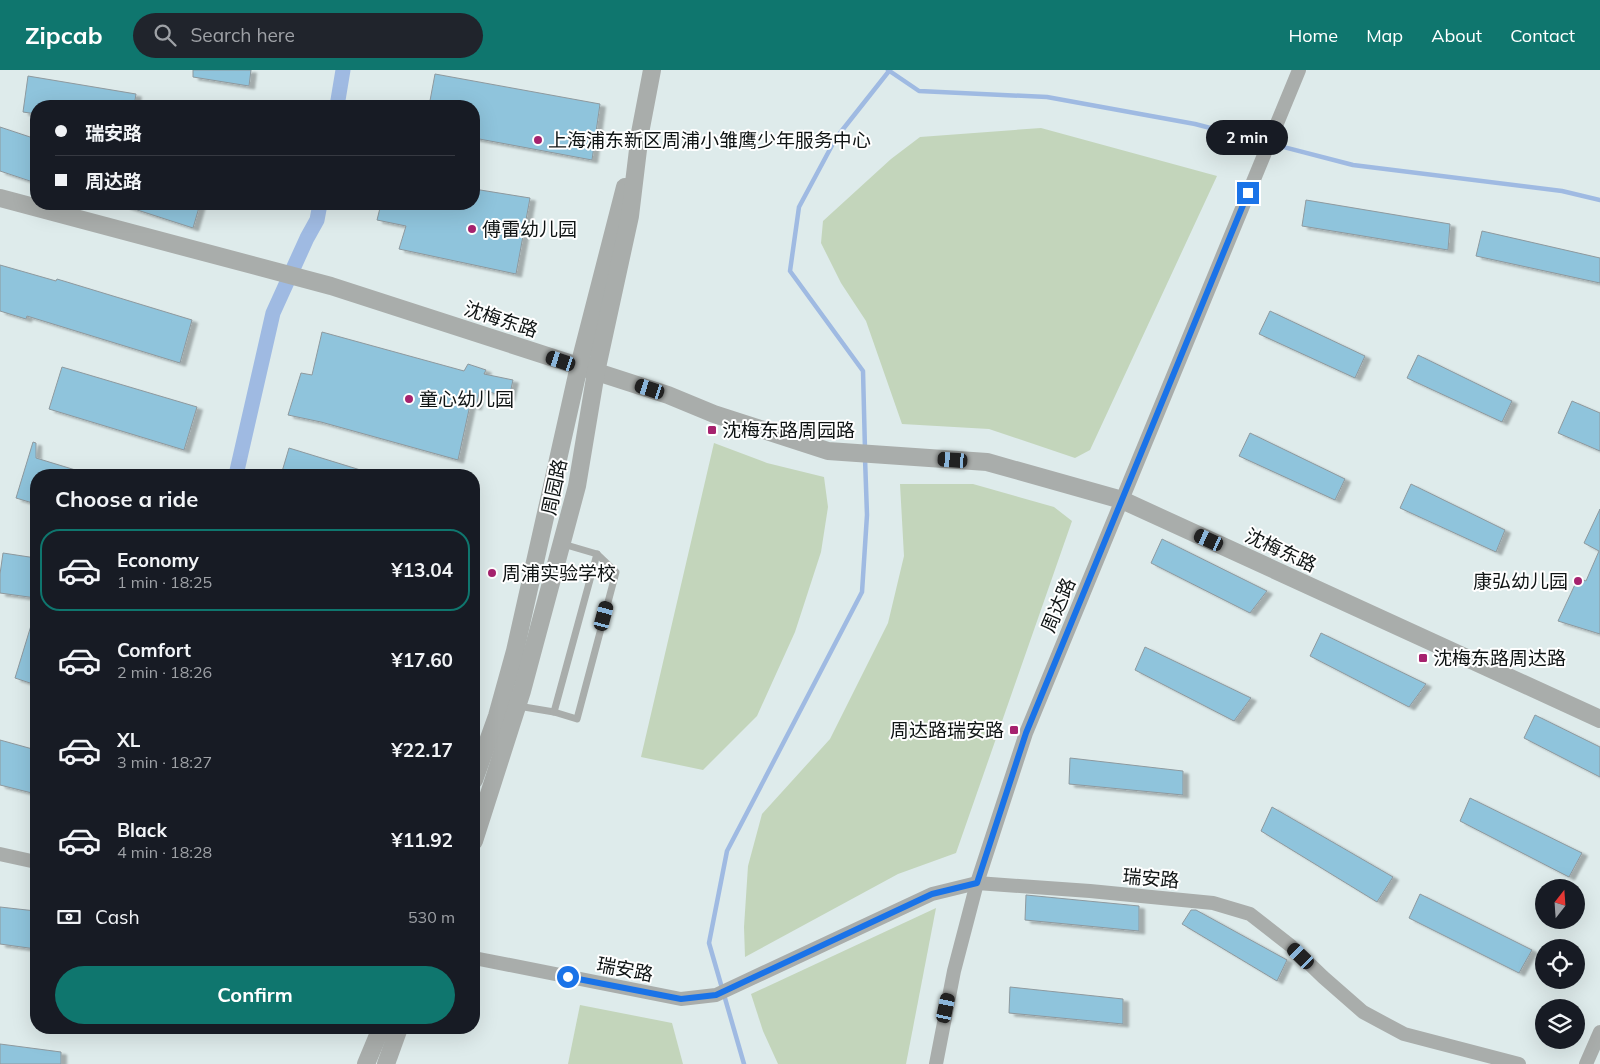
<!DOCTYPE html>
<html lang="en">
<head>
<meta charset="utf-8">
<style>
  :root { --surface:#171b24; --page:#20242c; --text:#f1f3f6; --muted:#9ea1a6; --line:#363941; --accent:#0f766e }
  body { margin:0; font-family:Mulish,"Noto Sans SC",sans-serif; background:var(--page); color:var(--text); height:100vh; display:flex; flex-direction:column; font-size:19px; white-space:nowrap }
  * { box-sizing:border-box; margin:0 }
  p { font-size:16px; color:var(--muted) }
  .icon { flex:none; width:28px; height:28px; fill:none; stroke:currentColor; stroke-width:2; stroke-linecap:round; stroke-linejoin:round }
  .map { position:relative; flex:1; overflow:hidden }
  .details { position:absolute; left:30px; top:399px; width:450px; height:565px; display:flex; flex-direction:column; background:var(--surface); border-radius:20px; box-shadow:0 5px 20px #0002 }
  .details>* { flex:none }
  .hud { position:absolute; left:30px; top:30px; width:450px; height:110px; border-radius:20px; box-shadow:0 5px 20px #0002; display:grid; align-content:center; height:110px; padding:0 25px; background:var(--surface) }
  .needle { width:32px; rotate:17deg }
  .buttons { position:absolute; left:1535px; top:809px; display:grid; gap:10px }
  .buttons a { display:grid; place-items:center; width:50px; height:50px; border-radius:50%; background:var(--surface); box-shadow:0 5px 20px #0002; font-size:25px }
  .end { position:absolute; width:22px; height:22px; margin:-11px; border:6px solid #1a73e8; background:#fff; box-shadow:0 0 0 2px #fff }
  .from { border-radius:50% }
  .bubble { position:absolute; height:35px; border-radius:18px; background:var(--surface); box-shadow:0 5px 20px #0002; font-size:16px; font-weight:700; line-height:35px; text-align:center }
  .car { position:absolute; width:15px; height:30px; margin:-15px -8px; border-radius:6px; box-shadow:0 0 4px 1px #0007; background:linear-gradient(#222 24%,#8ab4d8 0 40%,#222 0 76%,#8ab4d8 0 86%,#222 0) }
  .hud b { display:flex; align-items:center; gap:18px; height:48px; font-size:19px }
  .hud b+b { border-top:1px solid var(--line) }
  .hud i { width:12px; height:12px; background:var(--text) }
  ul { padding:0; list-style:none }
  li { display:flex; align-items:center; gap:15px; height:82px; margin:0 10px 8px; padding:0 15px; border:2px solid transparent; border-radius:20px }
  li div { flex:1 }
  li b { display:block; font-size:19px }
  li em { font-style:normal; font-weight:700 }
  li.on { border-color:var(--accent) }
  li>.icon { width:45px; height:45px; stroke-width:1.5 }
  h2 { padding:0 25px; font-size:22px; line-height:60px }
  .pay { display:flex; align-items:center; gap:12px; height:55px; padding:0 25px; font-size:19px }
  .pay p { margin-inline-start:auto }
  .action { display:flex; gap:10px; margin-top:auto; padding:10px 25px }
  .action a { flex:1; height:58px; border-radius:30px; background:var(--accent); color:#fff; font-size:20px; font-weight:700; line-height:58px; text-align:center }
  header { display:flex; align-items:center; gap:30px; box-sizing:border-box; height:70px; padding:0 25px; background:var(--accent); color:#fff }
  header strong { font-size:24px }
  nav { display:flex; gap:28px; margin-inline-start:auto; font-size:18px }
  .search { width:350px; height:45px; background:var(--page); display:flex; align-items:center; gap:12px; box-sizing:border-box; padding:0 18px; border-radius:28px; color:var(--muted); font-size:19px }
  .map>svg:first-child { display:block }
</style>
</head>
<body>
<header>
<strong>Zipcab</strong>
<div class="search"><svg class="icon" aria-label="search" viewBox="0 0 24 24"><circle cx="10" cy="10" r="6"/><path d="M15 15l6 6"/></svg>Search here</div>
<nav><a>Home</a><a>Map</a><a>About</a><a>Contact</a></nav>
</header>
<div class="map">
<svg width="1600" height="994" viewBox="0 0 1600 994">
  <defs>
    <filter id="shadow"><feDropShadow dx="5.5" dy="3" stdDeviation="1" flood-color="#0004"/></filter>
  </defs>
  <rect width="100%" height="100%" fill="#deebeb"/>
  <!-- green -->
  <g fill="#c3d5bb">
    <polygon points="1041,58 1217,106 1090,380 1075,388 989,359 902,354 866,251 841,213 821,173 823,151 891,89 920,67"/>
    <polygon points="714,373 767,393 824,407 828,437 821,482 795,562 757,646 703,700 641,687"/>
    <polygon points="900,414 973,414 1054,437 1072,451 956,783 898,804 745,887 744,857 748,796 762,744 830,669 888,553 904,486"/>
    <polygon points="936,838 906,994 778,994 763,961 751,924"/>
    <polygon points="580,935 672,953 683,994 568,994"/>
  </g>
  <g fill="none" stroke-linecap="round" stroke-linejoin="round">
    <!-- stream -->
    <g stroke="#9fbae2" stroke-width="4.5">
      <polyline points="888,0 919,21 1047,27 1195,54 1353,95 1562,121 1600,130"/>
      <polyline points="865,380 863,301 790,201 799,137 836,68 889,1"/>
      <polyline points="744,994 709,873 727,781 862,522 867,445 865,388"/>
    </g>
    <!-- canal -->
    <g stroke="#9fbae2" stroke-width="15">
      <polyline points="337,36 343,0"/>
      <polyline points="236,405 273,243 307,168 317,150 320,134"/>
    </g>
  </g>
  <!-- building -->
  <g fill="#8fc4dc" stroke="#8e999e" filter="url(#shadow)">
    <polygon points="193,0 251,0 249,16 193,7"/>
    <polygon points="435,4 600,34 592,90 474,68 474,36 429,36"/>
    <polygon points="28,6 136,24 134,36 36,36 36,44 23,42"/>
    <polygon points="0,57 36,69 36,113 0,101"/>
    <polygon points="474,119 530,128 516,204 399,179 406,156 377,150 381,134 474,134"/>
    <polygon points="1306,130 1450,154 1448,180 1302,156"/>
    <polygon points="125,134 200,134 193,158 125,136"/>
    <polygon points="1482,161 1600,188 1600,213 1476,186"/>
    <polygon points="0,195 56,211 57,209 192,250 180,293 27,246 26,249 0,241"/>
    <polygon points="1270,241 1365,286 1355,308 1259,264"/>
    <polygon points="322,262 464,301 468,294 486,300 484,304 513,310 509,328 480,319 476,337 470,335 458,390 321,352 288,345 301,303 312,305"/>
    <polygon points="1418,285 1512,331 1502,352 1407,308"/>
    <polygon points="62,297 197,337 184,380 49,339"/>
    <polygon points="1572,331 1600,343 1600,381 1558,363"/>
    <polygon points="1250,363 1345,409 1335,430 1239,386"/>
    <polygon points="33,372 36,373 36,388 82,402 82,405 36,405 36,434 16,428"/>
    <polygon points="289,378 367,402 367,405 281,405"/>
    <polygon points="1411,414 1505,460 1496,482 1400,438"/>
    <polygon points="1600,439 1600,564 1558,551 1578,508 1586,511 1599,481 1584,473"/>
    <polygon points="1162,469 1267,521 1250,543 1151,493"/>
    <polygon points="3,483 36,488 36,528 0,523 0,504"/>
    <polygon points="33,549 36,549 36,615 15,608"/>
    <polygon points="1321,563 1426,614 1409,637 1310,586"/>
    <polygon points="1145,577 1251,628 1234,651 1135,600"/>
    <polygon points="1535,645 1600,677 1600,707 1524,668"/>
    <polygon points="0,670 36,680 36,724 0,715"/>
    <polygon points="1070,688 1183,701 1183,725 1069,714"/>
    <polygon points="1470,728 1582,783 1569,807 1460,751"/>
    <polygon points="1272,737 1393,807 1377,832 1261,761"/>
    <polygon points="1420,824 1532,880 1519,903 1409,848"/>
    <polygon points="1026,825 1139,836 1139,861 1025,850"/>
    <polygon points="0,837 36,841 36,879 0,874"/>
    <polygon points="1191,840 1196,840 1287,890 1277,911 1182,854"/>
    <polygon points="1010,917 1123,929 1123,954 1009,943"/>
    <polygon points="0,974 61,982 61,994 0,994"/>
  </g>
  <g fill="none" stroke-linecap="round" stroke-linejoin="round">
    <!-- service -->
    <g stroke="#a9adab" stroke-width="7">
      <polyline points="518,636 554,642 577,649 616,502 597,484 563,474"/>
      <polyline points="554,642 597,484"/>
    </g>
    <!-- minor -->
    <g stroke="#a9adab" stroke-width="14">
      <polyline points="0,784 36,792"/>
      <polyline points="474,888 681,929 716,925 932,824 977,813 1090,821 1213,833 1250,844 1291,876 1323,907 1363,942 1404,964 1519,994"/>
      <polyline points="936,994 954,901 977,813 1026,663 1299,0"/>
      <polyline points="1586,994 1600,962"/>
    </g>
    <!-- tertiary -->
    <g stroke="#a9adab" stroke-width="18">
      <polyline points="0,128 331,216 668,325 714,344 828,381 987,392 1122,430 1600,649"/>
      <polyline points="474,710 497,646 515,581 579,296 625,117"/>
      <polyline points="474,771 522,621 577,416 596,302 630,146 640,63 652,0"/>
      <polyline points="366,994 381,958"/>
      <polyline points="386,994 399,958"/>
    </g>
  </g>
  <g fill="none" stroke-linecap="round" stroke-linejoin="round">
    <!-- route -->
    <polyline stroke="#1a73e8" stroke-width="6" points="568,907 681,929 716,925 932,824 977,813 1026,663 1248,123"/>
  </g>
  <!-- markers -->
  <g fill="#a6226e" stroke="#fff" stroke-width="2">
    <circle cx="538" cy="70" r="5"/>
    <circle cx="472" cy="159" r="5"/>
    <circle cx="409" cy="329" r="5"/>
    <rect x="707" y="355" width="10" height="10" rx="2.5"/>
    <circle cx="492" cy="503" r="5"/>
    <circle cx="1578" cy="511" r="5"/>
    <rect x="1418" y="583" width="10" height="10" rx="2.5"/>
    <rect x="1009" y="655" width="10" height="10" rx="2.5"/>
  </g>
  <g text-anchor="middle" stroke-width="4" stroke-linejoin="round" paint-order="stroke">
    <!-- poi labels -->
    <g font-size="19" fill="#0f1414" stroke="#fff" text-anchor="start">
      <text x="548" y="77">上海浦东新区周浦小雏鹰少年服务中心</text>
      <text x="482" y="166">傅雷幼儿园</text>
      <text x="419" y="336">童心幼儿园</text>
      <text x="722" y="367">沈梅东路周园路</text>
      <text x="502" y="510">周浦实验学校</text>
      <text x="1568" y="518" text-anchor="end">康弘幼儿园</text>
      <text x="1433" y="595">沈梅东路周达路</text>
      <text x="1004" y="667" text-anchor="end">周达路瑞安路</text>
    </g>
    <!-- street labels -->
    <g font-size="19" fill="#0f1414" stroke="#fff">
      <text transform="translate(501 249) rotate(18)" y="7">沈梅东路</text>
      <text transform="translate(554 417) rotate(-78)" y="7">周园路</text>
      <text transform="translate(1281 480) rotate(25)" y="7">沈梅东路</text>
      <text transform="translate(1058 535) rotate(-67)" y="7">周达路</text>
      <text transform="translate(1151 808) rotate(5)" y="7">瑞安路</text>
      <text transform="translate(625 899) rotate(11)" y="7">瑞安路</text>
    </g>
  </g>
</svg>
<div class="buttons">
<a><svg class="needle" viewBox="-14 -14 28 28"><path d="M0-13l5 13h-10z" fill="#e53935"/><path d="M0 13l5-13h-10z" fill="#9ea1a6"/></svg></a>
<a><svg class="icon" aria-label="locate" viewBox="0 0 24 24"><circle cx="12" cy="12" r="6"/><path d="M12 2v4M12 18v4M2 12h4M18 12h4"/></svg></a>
<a><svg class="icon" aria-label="layers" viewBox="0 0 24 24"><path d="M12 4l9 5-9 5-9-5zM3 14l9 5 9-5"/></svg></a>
</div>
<i class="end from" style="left:568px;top:907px"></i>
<i class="end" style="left:1248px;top:123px"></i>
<div class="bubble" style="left:1206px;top:50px;width:82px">2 min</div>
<i class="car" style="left:561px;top:291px;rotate:288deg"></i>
<i class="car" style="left:650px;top:319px;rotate:288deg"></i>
<i class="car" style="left:953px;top:390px;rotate:274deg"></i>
<i class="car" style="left:1209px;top:470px;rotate:295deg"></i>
<i class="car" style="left:604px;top:546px;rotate:15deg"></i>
<i class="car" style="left:1301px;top:886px;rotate:314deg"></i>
<i class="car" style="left:946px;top:938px;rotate:12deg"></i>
<div class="hud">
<b><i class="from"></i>瑞安路</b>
<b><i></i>周达路</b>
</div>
<section class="details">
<h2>Choose a ride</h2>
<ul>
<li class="on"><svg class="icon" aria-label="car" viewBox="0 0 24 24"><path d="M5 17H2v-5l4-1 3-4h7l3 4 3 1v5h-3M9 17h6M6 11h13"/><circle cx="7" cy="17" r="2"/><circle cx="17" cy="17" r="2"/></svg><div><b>Economy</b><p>1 min · 18:25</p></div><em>¥13.04</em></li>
<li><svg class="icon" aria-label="car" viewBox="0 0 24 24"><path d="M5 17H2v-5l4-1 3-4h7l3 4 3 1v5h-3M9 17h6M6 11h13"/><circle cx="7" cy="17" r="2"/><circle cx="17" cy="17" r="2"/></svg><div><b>Comfort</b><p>2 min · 18:26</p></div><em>¥17.60</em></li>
<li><svg class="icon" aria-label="car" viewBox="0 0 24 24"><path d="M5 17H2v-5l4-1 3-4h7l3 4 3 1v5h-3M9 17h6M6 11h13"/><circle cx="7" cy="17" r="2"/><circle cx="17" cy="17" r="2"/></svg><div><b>XL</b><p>3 min · 18:27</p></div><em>¥22.17</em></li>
<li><svg class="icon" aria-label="car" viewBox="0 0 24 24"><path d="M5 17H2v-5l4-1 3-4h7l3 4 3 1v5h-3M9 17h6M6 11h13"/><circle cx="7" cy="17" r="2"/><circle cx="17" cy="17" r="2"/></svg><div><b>Black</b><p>4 min · 18:28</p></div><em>¥11.92</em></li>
</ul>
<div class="pay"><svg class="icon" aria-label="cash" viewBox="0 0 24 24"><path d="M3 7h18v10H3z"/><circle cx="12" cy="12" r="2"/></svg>Cash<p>530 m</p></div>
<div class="action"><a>Confirm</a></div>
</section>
</div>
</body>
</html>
